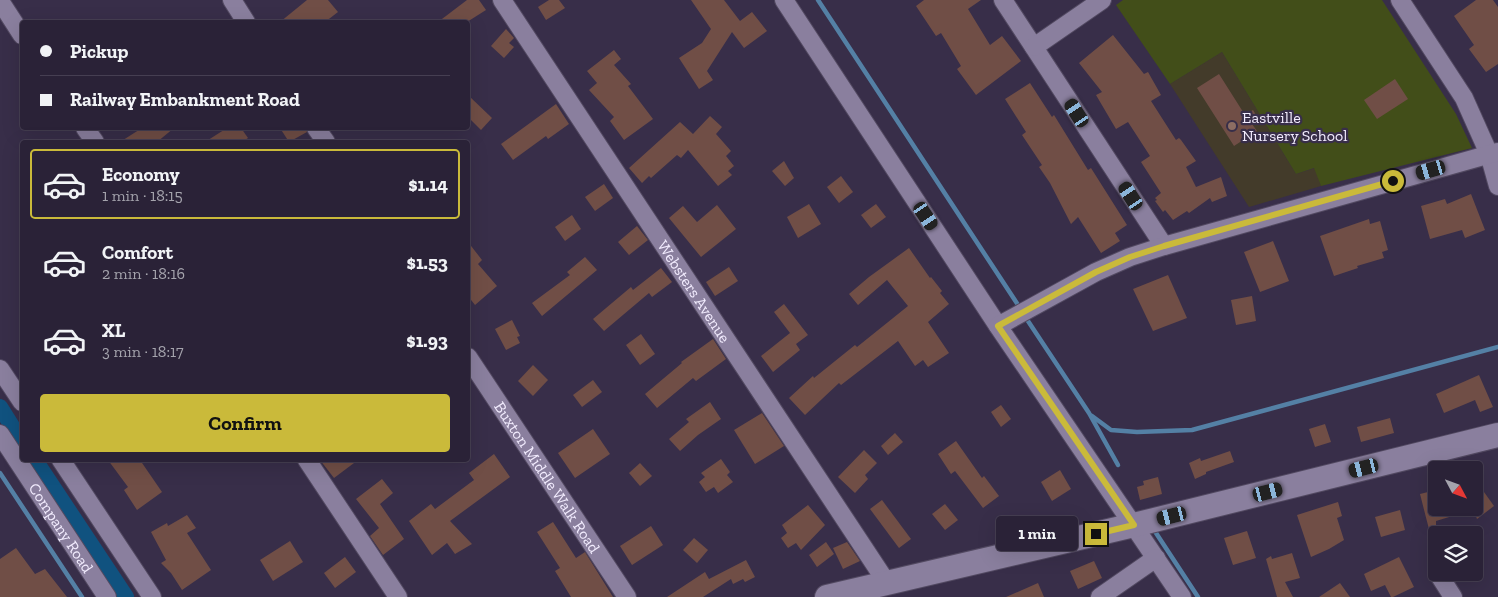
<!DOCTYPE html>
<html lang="en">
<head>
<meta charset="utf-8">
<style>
  :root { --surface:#2a2237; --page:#322a3f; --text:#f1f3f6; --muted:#a5a4ad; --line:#463f52; --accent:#caba3a }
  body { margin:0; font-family:"Zilla Slab",serif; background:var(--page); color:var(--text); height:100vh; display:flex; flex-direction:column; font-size:19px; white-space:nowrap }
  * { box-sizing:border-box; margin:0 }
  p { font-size:16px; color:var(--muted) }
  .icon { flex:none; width:28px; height:28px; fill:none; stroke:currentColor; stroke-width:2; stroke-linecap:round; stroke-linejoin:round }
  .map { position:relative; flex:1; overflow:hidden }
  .details { position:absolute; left:20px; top:140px; width:450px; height:322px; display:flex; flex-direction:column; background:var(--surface); border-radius:5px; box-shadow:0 5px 20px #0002,0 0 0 1px var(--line) }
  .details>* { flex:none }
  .top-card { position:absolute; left:20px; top:20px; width:450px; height:110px; border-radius:5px; box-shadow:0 5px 20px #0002,0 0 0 1px var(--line); display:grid; align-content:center; height:110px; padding:0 20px; background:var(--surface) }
  .needle { width:32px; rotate:131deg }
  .controls { position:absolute; left:1428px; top:461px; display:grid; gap:10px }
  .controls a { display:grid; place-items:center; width:55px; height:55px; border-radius:5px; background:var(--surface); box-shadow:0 5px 20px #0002,0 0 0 1px var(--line); font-size:25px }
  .end { position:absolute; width:22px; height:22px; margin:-11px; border:6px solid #caba3a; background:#111; box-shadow:0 0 0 2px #111 }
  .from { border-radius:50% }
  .bubble { position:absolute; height:35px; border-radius:5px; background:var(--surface); box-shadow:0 5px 20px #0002,0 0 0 1px var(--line); font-size:16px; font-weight:700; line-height:35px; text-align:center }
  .car { position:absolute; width:15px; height:30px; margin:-15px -8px; border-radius:6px; box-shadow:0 0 4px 1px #0007; background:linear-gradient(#222 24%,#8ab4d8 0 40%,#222 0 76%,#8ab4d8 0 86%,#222 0) }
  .top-card b { display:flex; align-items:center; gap:18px; height:48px; font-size:19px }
  .top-card b+b { border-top:1px solid var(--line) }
  .top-card i { width:12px; height:12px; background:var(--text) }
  ul { padding:9px 0 0; list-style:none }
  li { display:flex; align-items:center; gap:15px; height:70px; margin:0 10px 8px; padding:0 10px; border:2px solid transparent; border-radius:5px }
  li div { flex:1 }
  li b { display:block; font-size:19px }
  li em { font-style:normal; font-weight:700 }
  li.active { border-color:var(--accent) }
  li>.icon { width:45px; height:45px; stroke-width:1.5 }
  .cta { display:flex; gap:10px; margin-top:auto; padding:10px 20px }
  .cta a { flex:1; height:58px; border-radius:5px; background:var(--accent); color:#111; font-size:20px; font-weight:700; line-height:58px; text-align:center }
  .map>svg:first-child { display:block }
</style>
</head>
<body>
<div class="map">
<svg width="1498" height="597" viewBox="0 0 1498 597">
  <rect width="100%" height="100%" fill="#382e49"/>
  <!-- education -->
  <polygon fill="#433b2a" points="1222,52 1296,174 1315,168 1321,186 1249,207 1170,84"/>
  <!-- green -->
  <polygon fill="#424e19" points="1123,0 1382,0 1456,114 1472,148 1321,186 1314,168 1296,174 1222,52 1170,84 1116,5"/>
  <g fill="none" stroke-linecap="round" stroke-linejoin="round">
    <!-- stream -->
    <g stroke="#5480a5" stroke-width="4.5">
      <polyline points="818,0 1020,308"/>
      <polyline points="1024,315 1089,413 1118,465"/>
      <polyline points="1092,416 1111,430 1137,432 1192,430 1498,347"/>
      <polyline points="0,473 82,597"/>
      <polyline points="1156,533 1198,597"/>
    </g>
    <!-- canal -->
    <g stroke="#10527f" stroke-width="16">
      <polyline points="0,407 22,442"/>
      <polyline points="35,460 126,597"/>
    </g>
  </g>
  <!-- building -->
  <g fill="#704e46">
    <polygon points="307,0 328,0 338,12 325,22 280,22"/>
    <polygon points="467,0 479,0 486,10 467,22 438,22"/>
    <polygon points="549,0 559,0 565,8 546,20 538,7"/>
    <polygon points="691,0 724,0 740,21 752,12 767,31 744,48 732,32 707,71 713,80 699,89 679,58 702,43 711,29"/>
    <polygon points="924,0 981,0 968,9 990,45 1002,36 1021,61 976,95 957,69 961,66 941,33 936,36 916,6"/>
    <polygon points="1476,0 1493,0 1498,7 1498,64 1486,72 1469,49 1474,45 1454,16"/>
    <polygon points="506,29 514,38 509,43 514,47 504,58 491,46"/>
    <polygon points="1113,35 1144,74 1148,72 1161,95 1151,101 1176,140 1179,138 1181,140 1196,161 1186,167 1196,187 1221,177 1227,196 1212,202 1210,198 1189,213 1187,211 1173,220 1165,210 1163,212 1155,201 1157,200 1155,198 1161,193 1141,162 1150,156 1128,122 1116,129 1096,95 1102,92 1079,63"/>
    <polygon points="614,50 621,59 614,65 631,84 628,86 653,119 624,140 610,121 614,117 589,90 597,83 587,71"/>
    <polygon points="1219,74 1245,115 1253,110 1259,120 1252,124 1257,131 1234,146 1197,88"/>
    <polygon points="1395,79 1408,99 1377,119 1364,100"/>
    <polygon points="1030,83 1052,117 1054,115 1088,170 1091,168 1127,225 1115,233 1120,241 1101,253 1078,217 1071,224 1050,183 1039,167 1042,165 1022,135 1026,132 1005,99"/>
    <polygon points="468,95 492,118 481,130 468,117"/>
    <polygon points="556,104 569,124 548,139 546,136 513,160 501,144"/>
    <polygon points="710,116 722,127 716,134 731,151 726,156 734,166 728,171 732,175 718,186 688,150 681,158 677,155 651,178 649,176 642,183 629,168 680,122 693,134"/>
    <polygon points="142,128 174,128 157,142 120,142"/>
    <polygon points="227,128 241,128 248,138 242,142 205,142"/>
    <polygon points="280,128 306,128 307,132 289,142"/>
    <polygon points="784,161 794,178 785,186 772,171"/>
    <polygon points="841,176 853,192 839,203 827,187"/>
    <polygon points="604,184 613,198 595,211 585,197"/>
    <polygon points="1471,194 1485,230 1465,238 1462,230 1430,239 1421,206 1445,199 1447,204"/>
    <polygon points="809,204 821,224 798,238 787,217"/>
    <polygon points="876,204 886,217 871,228 861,215"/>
    <polygon points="717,205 736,229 701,257 669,218 683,206 697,222"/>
    <polygon points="572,215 581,229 565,241 555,227"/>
    <polygon points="1369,219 1370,224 1380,221 1388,250 1382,252 1384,258 1357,266 1358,268 1334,276 1320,236"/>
    <polygon points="637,226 648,240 629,255 618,242"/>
    <polygon points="1273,241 1289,281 1260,292 1244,252"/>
    <polygon points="468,242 482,260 478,264 497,286 475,305 468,296"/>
    <polygon points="909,248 930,278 931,277 942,291 940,293 949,304 928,322 949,353 928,367 923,360 915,366 898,341 841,385 839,383 805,415 789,398 813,376 814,378 855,345 857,347 908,306 887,280 858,305 849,294 869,277"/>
    <polygon points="585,257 597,270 542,316 532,303 570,275 567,272"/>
    <polygon points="729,267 738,281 715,296 706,282"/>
    <polygon points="661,268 672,282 652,297 649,293 604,331 593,319 631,287 633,290"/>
    <polygon points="1168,275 1187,318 1153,331 1133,289"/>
    <polygon points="1252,296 1256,321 1236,325 1231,300"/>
    <polygon points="784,304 808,335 796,344 800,350 773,372 761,356 790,333 774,312"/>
    <polygon points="512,320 520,336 517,337 520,343 506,350 495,329"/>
    <polygon points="641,334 655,354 640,365 626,345"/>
    <polygon points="713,339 726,359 696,381 693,378 657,408 645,394 682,363 681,362"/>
    <polygon points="533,365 548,380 533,396 518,381"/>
    <polygon points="1479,375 1493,407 1480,412 1475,400 1444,413 1436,394"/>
    <polygon points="593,380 602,392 582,407 573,395"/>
    <polygon points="710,402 721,419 698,435 680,451 669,439 689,422 686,419"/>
    <polygon points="1001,405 1011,419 1001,427 991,412"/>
    <polygon points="762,413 784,446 755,464 734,430"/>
    <polygon points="1390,418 1394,433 1361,442 1357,427"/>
    <polygon points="1325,424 1331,442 1315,447 1309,429"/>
    <polygon points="593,429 610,454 575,478 558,453"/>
    <polygon points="895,433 903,442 888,455 881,446"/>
    <polygon points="956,441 982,478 984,476 999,496 983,508 955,471 951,474 938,454"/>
    <polygon points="864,450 877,463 865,475 868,479 855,493 838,477"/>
    <polygon points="1230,451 1234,462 1206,472 1206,474 1195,479 1189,463 1200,458 1201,461"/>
    <polygon points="494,454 510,477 450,521 472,544 455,554 447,543 432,555 409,521 431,504 435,509 474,480 469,473"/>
    <polygon points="721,459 730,472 727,475 733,482 718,493 714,487 706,492 699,482 705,477 701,473"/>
    <polygon points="108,460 140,460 162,492 137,510 124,490 128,487"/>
    <polygon points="320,460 358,460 334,478"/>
    <polygon points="640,463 652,476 640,486 629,473"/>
    <polygon points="1060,470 1071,489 1052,501 1041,482"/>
    <polygon points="1158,477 1162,494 1140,500 1137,487 1144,485 1143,481"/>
    <polygon points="1474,478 1494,506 1477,519 1474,511"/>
    <polygon points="382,479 393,493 380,504 404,539 383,555 370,536 379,528 356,499"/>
    <polygon points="1436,490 1436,508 1469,508 1469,511 1436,521 1436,541 1432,541 1420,494"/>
    <polygon points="882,500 911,539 899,548 870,509"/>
    <polygon points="1338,502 1342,516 1337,518 1344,540 1329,549 1311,557 1297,515"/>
    <polygon points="945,504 958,520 945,530 932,514"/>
    <polygon points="808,505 825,525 801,550 796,543 788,548 781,538 787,533 782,525"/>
    <polygon points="1400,510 1405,530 1381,537 1375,517"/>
    <polygon points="187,515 196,528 187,533 211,570 182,590 171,573 161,563 166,560 151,532 167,523 168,526"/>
    <polygon points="553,522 576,558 585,552 613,597 571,597 555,571 560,568 537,532"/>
    <polygon points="651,526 663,545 632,565 620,546"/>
    <polygon points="1247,531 1256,558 1233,565 1224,538"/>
    <polygon points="694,538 708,550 697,563 683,550"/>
    <polygon points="290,541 303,562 273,581 260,560"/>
    <polygon points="826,542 834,554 817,567 809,555"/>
    <polygon points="847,542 860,561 843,569 833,548"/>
    <polygon points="16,548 35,574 45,569 67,597 0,597 0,559"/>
    <polygon points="1292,553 1300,578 1285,582 1293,597 1277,597 1266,559 1271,556 1272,559"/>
    <polygon points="345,557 356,572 335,588 324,573"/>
    <polygon points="1399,557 1414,587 1393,597 1391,597 1385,585 1371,591 1364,574"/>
    <polygon points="746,560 755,577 745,582 743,579 733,584 731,579 703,597 667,597 705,572 709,579"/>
    <polygon points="1094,561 1102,578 1078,589 1070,571"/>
    <polygon points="1038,583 1044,597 1006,597"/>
    <polygon points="1340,583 1350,597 1319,597"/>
  </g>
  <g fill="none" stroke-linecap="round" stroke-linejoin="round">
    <defs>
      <g id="minor">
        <polyline points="232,0 246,22"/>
        <path id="s1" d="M502 0 887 583"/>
        <polyline points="784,0 998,326 1182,597"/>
        <polyline points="1003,0 1164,246"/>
        <polyline points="1400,0 1464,98 1489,154 1498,186"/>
        <polyline points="0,1 22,35"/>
        <polyline points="1034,47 1102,0"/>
        <polyline points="85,128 95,142"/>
        <polyline points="316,128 326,142"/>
        <polyline points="998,326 1096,272 1130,257 1164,246 1498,152"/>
        <path id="s2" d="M468 357 627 597"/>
        <polyline points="0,369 22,402"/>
        <path id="s3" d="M0 434 107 597"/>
        <polyline points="61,460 152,597"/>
        <polyline points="307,460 398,597"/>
        <polyline points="1437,572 1453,597"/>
        <polyline points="1100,597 1156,558"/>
      </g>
      <polyline id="secondary" points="827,597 1134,525 1498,435"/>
    </defs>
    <!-- minor casing -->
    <use href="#minor" stroke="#524961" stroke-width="20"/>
    <!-- secondary casing -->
    <use href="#secondary" stroke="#524961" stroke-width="26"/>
    <!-- minor -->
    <use href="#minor" stroke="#8a7f9e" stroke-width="18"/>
    <!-- secondary -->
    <use href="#secondary" stroke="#8a7f9e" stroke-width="24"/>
  </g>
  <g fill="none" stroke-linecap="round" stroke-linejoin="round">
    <!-- route -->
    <polyline stroke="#caba3a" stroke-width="6" points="1096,534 1134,525 998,326 1096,272 1130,257 1164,246 1393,181"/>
  </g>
  <!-- markers -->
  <circle fill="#8d6e63" stroke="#382e49" stroke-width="2" cx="1232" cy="126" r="5"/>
  <g text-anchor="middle" stroke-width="4.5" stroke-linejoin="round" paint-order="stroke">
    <!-- poi labels -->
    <g font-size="16" fill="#f2ecfe" stroke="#382e49" text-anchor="start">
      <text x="1242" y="123">Eastville<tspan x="1242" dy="18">Nursery School</tspan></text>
    </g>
    <!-- street labels -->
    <g font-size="16" fill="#f2ecfe" stroke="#382e49">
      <text dy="6" stroke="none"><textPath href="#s1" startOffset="349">Websters Avenue</textPath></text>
      <text dy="6" stroke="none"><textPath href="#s2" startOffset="144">Buxton Middle Walk Road</textPath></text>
      <text dy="6" stroke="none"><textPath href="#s3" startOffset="112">Company Road</textPath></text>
    </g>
  </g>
</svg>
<div class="controls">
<a><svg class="needle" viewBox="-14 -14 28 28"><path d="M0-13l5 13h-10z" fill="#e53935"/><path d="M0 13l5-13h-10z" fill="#a5a4ad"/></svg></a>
<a><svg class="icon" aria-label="layers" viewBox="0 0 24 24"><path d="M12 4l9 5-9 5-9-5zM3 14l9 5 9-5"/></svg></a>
</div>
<i class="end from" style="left:1393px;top:181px"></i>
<i class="end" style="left:1096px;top:534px"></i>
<div class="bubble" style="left:996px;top:516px;width:82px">1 min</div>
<i class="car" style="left:1077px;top:113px;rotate:327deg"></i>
<i class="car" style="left:1431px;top:170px;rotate:254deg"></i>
<i class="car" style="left:1131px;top:196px;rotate:327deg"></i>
<i class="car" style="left:926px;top:216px;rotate:146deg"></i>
<i class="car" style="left:1364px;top:468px;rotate:256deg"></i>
<i class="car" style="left:1268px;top:492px;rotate:76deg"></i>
<i class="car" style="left:1172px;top:516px;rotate:256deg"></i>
<div class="top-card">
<b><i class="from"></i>Pickup</b>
<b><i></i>Railway Embankment Road</b>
</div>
<section class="details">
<ul>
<li class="active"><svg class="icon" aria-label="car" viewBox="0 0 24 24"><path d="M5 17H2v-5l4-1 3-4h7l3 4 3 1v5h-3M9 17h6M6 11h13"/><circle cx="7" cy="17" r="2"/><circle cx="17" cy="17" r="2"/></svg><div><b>Economy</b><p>1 min · 18:15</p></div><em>$1.14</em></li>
<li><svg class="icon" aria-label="car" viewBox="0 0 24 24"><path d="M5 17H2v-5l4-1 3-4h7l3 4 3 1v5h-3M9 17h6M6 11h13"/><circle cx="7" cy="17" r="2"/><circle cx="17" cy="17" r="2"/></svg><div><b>Comfort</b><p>2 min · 18:16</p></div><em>$1.53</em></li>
<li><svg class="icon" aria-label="car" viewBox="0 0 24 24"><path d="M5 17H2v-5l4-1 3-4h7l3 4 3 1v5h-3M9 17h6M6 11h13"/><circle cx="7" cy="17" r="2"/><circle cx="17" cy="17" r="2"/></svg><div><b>XL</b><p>3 min · 18:17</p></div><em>$1.93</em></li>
</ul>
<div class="cta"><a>Confirm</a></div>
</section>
</div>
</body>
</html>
